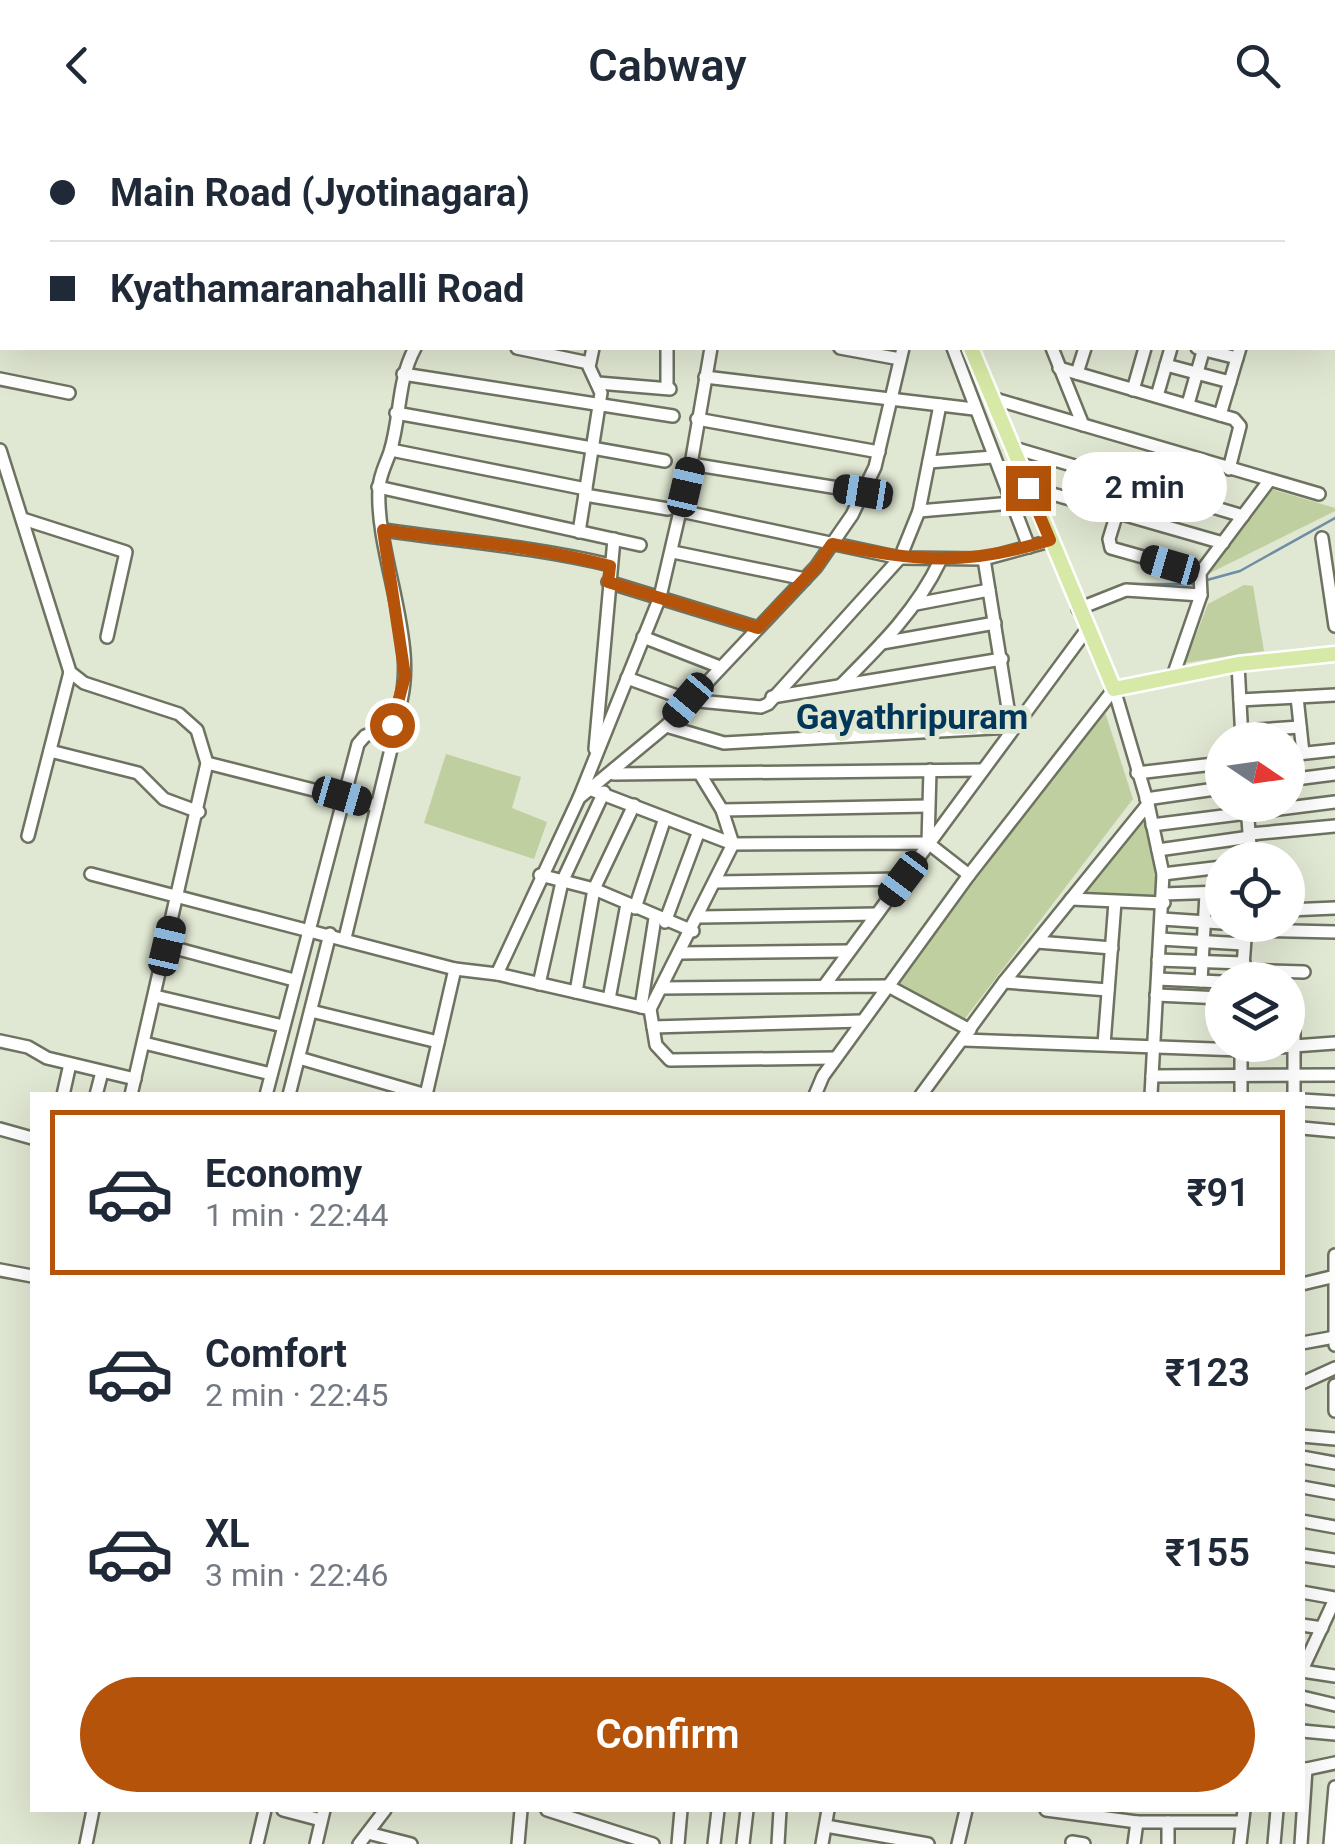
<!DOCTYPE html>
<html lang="en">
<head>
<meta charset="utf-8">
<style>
  :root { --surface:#fff; --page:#f6f6f7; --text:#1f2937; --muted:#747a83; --line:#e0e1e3; --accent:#b45309 }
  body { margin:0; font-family:Roboto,sans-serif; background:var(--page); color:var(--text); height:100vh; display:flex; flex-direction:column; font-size:38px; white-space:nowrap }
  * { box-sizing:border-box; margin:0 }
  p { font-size:32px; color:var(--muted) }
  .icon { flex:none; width:55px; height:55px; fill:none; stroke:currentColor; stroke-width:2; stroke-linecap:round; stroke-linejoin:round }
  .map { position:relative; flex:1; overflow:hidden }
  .details { position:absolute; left:30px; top:962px; width:1275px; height:720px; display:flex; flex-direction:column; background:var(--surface); border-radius:0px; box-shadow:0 10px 40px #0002 }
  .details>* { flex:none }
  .top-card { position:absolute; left:0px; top:0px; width:1335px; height:220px; box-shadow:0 10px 40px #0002; display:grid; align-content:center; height:220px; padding:0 50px; background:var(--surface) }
  .needle { width:65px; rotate:103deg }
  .tools { position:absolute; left:1205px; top:592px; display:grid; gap:20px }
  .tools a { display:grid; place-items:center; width:100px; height:100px; border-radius:50%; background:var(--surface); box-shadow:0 10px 40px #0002; font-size:50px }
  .end { position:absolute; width:45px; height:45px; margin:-22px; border:12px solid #b45309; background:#fff; box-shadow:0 0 0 5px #fff }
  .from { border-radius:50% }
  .bubble { position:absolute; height:70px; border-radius:35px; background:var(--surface); box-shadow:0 10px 40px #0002; font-size:32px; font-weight:600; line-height:70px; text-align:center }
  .car { position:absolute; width:30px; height:60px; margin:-30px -15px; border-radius:12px; box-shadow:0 0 8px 2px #0007; background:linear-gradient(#222 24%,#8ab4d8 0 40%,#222 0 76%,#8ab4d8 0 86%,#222 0) }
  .top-card b { display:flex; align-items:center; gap:35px; height:95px; font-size:38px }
  .top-card b+b { border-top:2px solid var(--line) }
  .top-card i { width:25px; height:25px; background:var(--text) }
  ul { padding:18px 0 0; list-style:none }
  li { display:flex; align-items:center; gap:30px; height:165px; margin:0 20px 15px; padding:0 30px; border:5px solid transparent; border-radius:0px }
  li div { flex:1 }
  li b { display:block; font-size:38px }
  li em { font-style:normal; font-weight:600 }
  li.selected { border-color:var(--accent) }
  li>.icon { width:90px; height:90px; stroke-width:1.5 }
  .cta { display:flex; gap:20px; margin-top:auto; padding:20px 50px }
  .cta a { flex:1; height:115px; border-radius:60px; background:var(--accent); color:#fff; font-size:40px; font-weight:600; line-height:115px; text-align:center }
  header { display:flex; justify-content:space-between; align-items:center; height:130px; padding:0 50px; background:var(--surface); font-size:45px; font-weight:600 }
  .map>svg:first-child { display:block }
</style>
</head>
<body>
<header><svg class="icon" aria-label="back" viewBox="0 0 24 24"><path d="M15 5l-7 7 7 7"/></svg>Cabway<svg class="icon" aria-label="search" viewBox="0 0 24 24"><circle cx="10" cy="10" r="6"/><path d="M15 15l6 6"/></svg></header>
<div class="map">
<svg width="1335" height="1714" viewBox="0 0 1335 1714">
  <rect width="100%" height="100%" fill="#e0e7d2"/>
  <!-- green -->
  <g fill="#c0cfa0">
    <polygon points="1271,359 1335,378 1335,381 1206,445"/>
    <polygon points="1244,455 1253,456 1264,521 1185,533 1208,474"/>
    <polygon points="1104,579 1133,669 963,891 898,853"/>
    <polygon points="446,624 521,647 512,678 547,692 534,729 424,693"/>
    <polygon points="1146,687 1158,766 1083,765"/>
  </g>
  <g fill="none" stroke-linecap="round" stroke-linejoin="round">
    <!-- stream -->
    <g stroke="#6f8da4" stroke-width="2.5">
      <polyline points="1207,450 1240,441 1335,388"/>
      <polyline points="1127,454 1194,454"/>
      <polyline points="1302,1594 1314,1596"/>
    </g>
    <defs>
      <g id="minor">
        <polyline points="545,2 546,0"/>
        <polyline points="578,2 579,0"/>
        <polyline points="517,218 589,233"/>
        <polyline points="667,218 667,258"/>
        <polyline points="840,218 900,229"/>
        <polyline points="953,218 1029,417"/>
        <polyline points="1052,218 1083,295"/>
        <polyline points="1197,218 1237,228"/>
        <polyline points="1166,235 1230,252"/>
        <polyline points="1059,238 1234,289 1240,296 1229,339"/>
        <polyline points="1077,243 1085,218"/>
        <polyline points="403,244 673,286"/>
        <polyline points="705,247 974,279"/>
        <polyline points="0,249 69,263"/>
        <polyline points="598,253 670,259"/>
        <polyline points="1133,260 1145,218"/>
        <polyline points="1157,266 1171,218"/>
        <polyline points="995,269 1319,364"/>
        <polyline points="1188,274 1204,218"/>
        <polyline points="396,283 665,331"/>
        <polyline points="1220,285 1240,218"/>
        <polyline points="697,289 879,322"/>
        <polyline points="1011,317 1243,386"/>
        <polyline points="0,320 70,542 84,553 179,584 197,600 207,633 131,965"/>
        <polyline points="391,320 586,359"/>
        <polyline points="929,332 993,327"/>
        <polyline points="691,334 863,362"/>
        <polyline points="378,357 640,415"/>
        <polyline points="1028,357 1223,413"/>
        <polyline points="585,365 668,379"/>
        <polyline points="1187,369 1198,330"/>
        <polyline points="681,381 900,428 984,429 1050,411"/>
        <polyline points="919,381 1012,373"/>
        <polyline points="1117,383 1109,409 1111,418 1200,443"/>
        <polyline points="23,389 126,422 107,507"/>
        <path d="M383 400C459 411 536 417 610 435"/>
        <polyline points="579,402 601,263 589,237 593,218"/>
        <polyline points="1322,408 1335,496"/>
        <polyline points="673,422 805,449"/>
        <polyline points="608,452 758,498"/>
        <polyline points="916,474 989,460"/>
        <polyline points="1078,479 1126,460 1201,465"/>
        <polyline points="643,507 720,537"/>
        <polyline points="882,513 995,493"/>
        <polyline points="1238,534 1242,610"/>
        <polyline points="1173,546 1201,465 1200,443 1269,351"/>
        <polyline points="627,548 688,570 761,577 768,574 900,428 919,381 940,275"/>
        <path d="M841 555C880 516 916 481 940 431"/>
        <polyline points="1114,559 1148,674 1163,744 1151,965"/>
        <polyline points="772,567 1002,529"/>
        <polyline points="1297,567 1303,623"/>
        <polyline points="1240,570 1335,565"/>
        <polyline points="666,596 724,613 1011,597 984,429"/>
        <polyline points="1242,601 1300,597"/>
        <polyline points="595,619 614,409"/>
        <polyline points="50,621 138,643 164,669 199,682"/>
        <polyline points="1288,625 1335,620"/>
        <polyline points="207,633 377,676"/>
        <polyline points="1137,643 1222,633"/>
        <polyline points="614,644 983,640"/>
        <polyline points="700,644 722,680 733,714 650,879 656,915 670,930 835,928"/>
        <polyline points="1288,650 1335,644"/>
        <polyline points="592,660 733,714 928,713 969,745"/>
        <polyline points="579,668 660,467 691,334 711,218"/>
        <polyline points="1146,669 1222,658"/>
        <polyline points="1247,675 1251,730"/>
        <polyline points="722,680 928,676"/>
        <polyline points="1152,695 1335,672"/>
        <polyline points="1250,704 1335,696"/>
        <polyline points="28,706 70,542"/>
        <polyline points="928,713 930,640"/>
        <polyline points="1158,720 1250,707"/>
        <polyline points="91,744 455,839 497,844 579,668 666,596 816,437 852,385 875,337 903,218"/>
        <polyline points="1163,744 1222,737"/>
        <polyline points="540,745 594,759 693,801"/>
        <polyline points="716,752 903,749"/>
        <polyline points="1163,764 1222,762"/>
        <polyline points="1071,769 1164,773"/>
        <polyline points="635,778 665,688"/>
        <polyline points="1288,780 1335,778"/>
        <polyline points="700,787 877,784"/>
        <polyline points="1162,789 1222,793"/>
        <polyline points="665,792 699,701"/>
        <polyline points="1246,800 1335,802"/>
        <polyline points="345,808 393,611 392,595"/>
        <polyline points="1160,809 1244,814"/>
        <polyline points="1037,812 1112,818"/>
        <polyline points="167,816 294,850"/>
        <polyline points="681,823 849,821"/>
        <polyline points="1158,830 1244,833"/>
        <polyline points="1243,840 1304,842"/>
        <polyline points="497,844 650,879"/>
        <polyline points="1158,849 1222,852"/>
        <polyline points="1242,850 1245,809"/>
        <polyline points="1201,851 1206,764"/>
        <polyline points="1004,852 1108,860"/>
        <polyline points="539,854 562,752 604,662"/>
        <polyline points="824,856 1088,498"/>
        <polyline points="661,858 888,856 970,900"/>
        <polyline points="576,862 594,759 634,675"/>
        <polyline points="1156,865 1222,868"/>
        <polyline points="155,866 283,896"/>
        <polyline points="609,869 627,774"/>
        <polyline points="641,877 655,788"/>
        <polyline points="311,881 438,912"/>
        <polyline points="1294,889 1294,965"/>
        <polyline points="653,897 862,891"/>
        <polyline points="964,910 1241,920 1335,913"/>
        <polyline points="0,911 28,917 47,928 135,949"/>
        <polyline points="144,913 271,944"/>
        <polyline points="1104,914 1115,772"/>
        <polyline points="299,928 426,965 455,839"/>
        <polyline points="1152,946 1335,945"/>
        <polyline points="63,965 70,934"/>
        <polyline points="96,965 102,942"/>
        <path d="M266 965 358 614 365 606 392 595C428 528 375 431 379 359 379 346 386 334 390 322 401 287 397 251 415 218"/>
        <polyline points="289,965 330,804"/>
        <polyline points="815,965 823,946 969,745 1114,559"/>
        <polyline points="921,965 1004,852 1148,674"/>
        <polyline points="1241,965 1241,920"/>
        <polyline points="1302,970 1335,972"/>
        <polyline points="1302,998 1335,1001"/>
        <polyline points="0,999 32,1008"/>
        <polyline points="1335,1125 1335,1215"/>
        <polyline points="0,1140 32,1146"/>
        <polyline points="1302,1154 1335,1146"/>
        <polyline points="1302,1213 1335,1207"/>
        <polyline points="1302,1253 1335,1238"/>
        <polyline points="1335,1281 1335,1255"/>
        <polyline points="1302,1306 1335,1309"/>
        <polyline points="1302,1327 1335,1333"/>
        <polyline points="1302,1357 1335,1363"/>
        <polyline points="1302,1391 1335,1397"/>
        <polyline points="1302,1425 1335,1430"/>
        <polyline points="1302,1462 1335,1468"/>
        <polyline points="1302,1495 1322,1498"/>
        <polyline points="1302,1540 1335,1469"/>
        <polyline points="1302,1541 1335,1546"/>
        <polyline points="1302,1567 1335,1575"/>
        <polyline points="1302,1601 1335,1604"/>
        <polyline points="1302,1640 1335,1633"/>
        <polyline points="283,1680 321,1690"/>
        <polyline points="547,1680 653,1714"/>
        <polyline points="1046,1680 1137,1692 1241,1692"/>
        <polyline points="1168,1692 1168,1714"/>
        <polyline points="826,1696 928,1714"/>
        <polyline points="368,1703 411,1714"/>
        <polyline points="1072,1712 1084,1714"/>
        <polyline points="86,1714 93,1680"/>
        <polyline points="257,1714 265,1680"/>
        <polyline points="316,1714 324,1680"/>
        <polyline points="359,1714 385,1680"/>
        <polyline points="518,1714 521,1680"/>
        <polyline points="678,1714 681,1680"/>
        <polyline points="714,1714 718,1680"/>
        <polyline points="743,1714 747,1680"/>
        <polyline points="778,1714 780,1680"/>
        <polyline points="822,1714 828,1680"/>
        <polyline points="958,1714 966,1680"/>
        <polyline points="1134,1714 1137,1692"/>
        <polyline points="1240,1714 1244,1680"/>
        <polyline points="1274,1714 1277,1680"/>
        <polyline points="1301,1714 1306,1639"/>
        <polyline points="1330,1714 1335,1657"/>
      </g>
      <g id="major">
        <polyline points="958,2 959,0"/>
        <polyline points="971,218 1114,559 1238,534 1335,524"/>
      </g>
    </defs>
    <!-- minor casing -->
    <use href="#minor" stroke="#6d7360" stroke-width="16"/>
    <!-- major casing -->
    <use href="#major" stroke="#fff" stroke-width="19"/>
    <!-- minor -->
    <use href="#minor" stroke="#fff" stroke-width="11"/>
    <!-- major -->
    <use href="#major" stroke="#d7e9a6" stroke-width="14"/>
  </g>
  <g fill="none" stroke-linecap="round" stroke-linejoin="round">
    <!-- route -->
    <path stroke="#b45309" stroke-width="12" d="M392 595 405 546 383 400C459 411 536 416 610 436L608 452 758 498 816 437 832 414C918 431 964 437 1050 410L1028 358"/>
  </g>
  <g text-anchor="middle" stroke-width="10" stroke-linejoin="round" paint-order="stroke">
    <!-- district labels -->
    <g font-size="35" font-weight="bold" fill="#003659" stroke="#e0e7d2">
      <text x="912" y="599">Gayathripuram</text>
    </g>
  </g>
</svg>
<div class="tools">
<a><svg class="needle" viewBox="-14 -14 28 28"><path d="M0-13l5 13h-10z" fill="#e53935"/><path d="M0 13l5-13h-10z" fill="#747a83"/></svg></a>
<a><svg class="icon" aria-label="locate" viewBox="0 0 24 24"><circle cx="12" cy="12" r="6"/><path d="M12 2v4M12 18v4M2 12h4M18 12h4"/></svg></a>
<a><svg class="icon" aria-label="layers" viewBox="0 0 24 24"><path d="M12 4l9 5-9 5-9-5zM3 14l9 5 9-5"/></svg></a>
</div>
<i class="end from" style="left:392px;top:595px"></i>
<i class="end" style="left:1028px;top:358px"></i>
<div class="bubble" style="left:1062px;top:322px;width:165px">2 min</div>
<i class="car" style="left:686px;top:357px;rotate:13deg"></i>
<i class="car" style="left:863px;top:362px;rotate:279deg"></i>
<i class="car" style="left:1170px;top:435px;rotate:286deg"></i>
<i class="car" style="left:688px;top:570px;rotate:220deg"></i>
<i class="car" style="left:342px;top:666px;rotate:106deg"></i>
<i class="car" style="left:903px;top:749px;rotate:217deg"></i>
<i class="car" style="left:167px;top:816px;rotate:13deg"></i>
<div class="top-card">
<b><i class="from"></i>Main Road (Jyotinagara)</b>
<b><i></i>Kyathamaranahalli Road</b>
</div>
<section class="details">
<ul>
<li class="selected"><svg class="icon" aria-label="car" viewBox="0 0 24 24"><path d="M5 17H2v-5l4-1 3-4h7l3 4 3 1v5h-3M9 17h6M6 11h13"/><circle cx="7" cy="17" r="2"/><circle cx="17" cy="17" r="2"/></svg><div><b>Economy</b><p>1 min · 22:44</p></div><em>₹91</em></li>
<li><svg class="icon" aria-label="car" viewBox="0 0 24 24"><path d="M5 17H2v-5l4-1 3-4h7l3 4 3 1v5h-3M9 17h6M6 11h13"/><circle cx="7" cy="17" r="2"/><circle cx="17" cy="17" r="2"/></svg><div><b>Comfort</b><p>2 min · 22:45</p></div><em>₹123</em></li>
<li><svg class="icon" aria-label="car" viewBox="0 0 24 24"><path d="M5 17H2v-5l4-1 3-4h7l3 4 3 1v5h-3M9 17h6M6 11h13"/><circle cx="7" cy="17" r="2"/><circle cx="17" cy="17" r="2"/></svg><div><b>XL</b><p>3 min · 22:46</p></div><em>₹155</em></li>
</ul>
<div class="cta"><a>Confirm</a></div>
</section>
</div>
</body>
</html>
